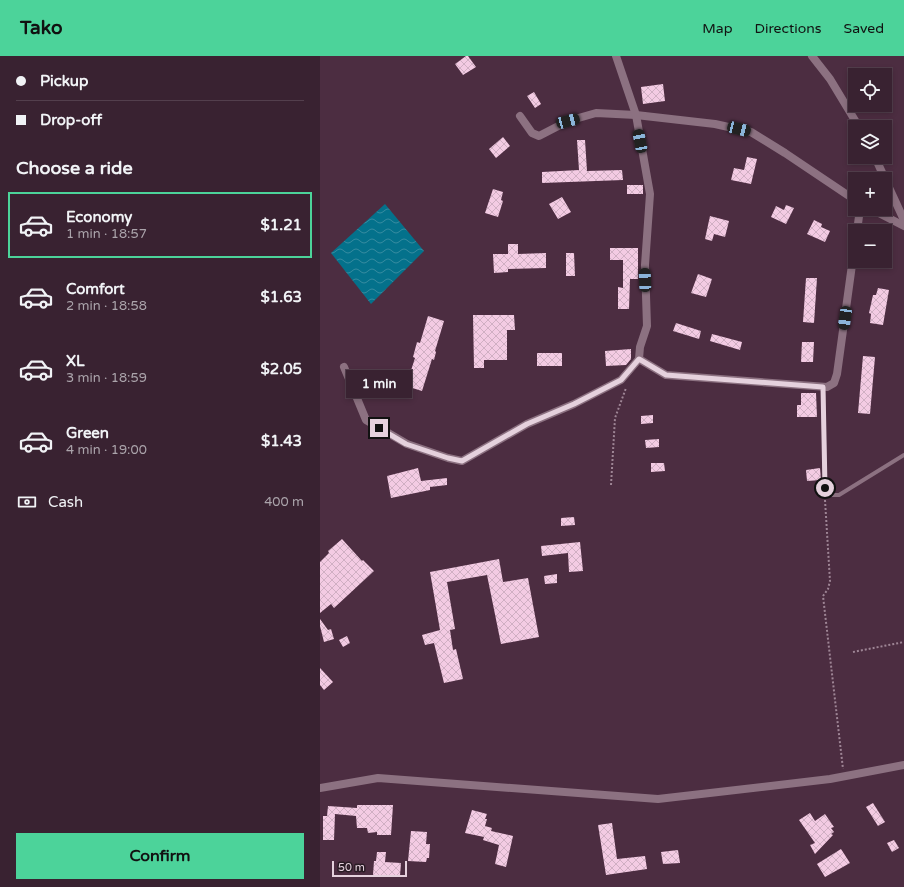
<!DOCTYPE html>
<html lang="en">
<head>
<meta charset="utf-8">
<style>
  :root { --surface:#392231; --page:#442f3d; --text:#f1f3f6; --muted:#aba4ab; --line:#533f4d; --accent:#4cd39a }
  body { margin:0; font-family:"Varela Round",sans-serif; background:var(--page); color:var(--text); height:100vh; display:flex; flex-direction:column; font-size:15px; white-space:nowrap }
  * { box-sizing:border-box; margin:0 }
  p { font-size:13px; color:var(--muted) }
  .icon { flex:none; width:22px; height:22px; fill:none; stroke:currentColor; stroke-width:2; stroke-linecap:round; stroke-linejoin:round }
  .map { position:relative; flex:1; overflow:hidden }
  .details { display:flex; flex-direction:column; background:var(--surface); width:320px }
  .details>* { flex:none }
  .guide { display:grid; align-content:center; height:88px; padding:0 16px; background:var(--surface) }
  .controls { position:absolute; left:528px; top:12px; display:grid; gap:8px }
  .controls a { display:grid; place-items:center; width:44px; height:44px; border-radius:0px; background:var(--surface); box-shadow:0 2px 6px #0003,0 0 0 1px var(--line); font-size:20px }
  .scale { position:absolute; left:12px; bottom:10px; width:75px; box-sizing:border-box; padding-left:4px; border:2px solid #e5d1dd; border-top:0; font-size:11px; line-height:14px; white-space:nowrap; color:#e5d1dd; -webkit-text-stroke:3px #291b24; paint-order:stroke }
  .end { position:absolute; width:18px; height:18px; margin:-9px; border:5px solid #e5d1dd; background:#111; box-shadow:0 0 0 2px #111 }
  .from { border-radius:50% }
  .bubble { position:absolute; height:28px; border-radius:0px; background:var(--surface); box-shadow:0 2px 6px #0003,0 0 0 1px var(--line); font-size:13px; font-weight:700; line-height:28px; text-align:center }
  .car { position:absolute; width:12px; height:24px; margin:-12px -6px; border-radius:5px; box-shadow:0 0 3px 1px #0007; background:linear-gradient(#222 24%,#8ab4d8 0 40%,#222 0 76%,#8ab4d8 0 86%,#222 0) }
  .guide b { display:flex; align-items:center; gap:14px; height:38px; font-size:15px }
  .guide b+b { border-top:1px solid var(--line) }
  .guide i { width:10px; height:10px; background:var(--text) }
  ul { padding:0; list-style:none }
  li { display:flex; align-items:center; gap:12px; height:66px; margin:0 8px 6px; padding:0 8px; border:2px solid transparent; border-radius:0px }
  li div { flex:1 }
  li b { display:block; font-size:15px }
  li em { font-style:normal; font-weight:700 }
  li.selected { border-color:var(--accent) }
  li>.icon { width:36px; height:36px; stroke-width:1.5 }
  h2 { padding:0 16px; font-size:18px; line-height:48px }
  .pay { display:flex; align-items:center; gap:10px; height:44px; padding:0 16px; font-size:15px }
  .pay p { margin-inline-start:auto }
  .button { display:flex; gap:8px; margin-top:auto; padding:8px 16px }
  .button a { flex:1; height:46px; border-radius:0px; background:var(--accent); color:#111; font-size:16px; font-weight:700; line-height:46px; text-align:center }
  header { display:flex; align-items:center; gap:24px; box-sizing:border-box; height:56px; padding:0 20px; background:var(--accent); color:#111 }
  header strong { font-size:19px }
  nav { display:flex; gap:22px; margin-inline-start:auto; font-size:14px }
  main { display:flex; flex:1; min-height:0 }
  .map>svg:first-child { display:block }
</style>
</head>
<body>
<header>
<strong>Tako</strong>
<nav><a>Map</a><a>Directions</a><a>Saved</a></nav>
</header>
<main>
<section class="details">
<div class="guide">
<b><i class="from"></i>Pickup</b>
<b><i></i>Drop-off</b>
</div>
<h2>Choose a ride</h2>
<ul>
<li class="selected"><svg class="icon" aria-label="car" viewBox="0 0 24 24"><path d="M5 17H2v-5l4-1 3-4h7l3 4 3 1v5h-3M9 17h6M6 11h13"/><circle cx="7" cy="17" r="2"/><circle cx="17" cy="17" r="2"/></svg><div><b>Economy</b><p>1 min · 18:57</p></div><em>$1.21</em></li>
<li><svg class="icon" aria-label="car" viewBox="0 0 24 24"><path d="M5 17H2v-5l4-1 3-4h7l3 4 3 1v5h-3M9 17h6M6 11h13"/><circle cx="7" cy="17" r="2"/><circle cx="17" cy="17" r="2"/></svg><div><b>Comfort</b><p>2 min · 18:58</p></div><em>$1.63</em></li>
<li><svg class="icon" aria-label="car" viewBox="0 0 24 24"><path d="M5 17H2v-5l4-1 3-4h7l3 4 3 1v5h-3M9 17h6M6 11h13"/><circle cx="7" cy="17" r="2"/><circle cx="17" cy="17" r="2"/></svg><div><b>XL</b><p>3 min · 18:59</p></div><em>$2.05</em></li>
<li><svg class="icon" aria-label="car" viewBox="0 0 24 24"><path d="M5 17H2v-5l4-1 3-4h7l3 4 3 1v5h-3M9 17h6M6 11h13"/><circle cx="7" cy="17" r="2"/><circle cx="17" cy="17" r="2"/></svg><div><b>Green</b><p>4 min · 19:00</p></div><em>$1.43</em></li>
</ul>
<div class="pay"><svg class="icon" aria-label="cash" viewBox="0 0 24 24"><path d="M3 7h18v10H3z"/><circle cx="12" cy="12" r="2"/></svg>Cash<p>400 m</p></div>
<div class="button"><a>Confirm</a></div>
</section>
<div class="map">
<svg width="584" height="831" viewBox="0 0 584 831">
  <defs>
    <pattern id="water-waves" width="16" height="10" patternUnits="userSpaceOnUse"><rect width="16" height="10" fill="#04718b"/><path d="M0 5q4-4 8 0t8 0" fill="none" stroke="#358ba0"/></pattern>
    <pattern id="building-cross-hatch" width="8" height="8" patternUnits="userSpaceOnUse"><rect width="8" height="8" fill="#f3cbe3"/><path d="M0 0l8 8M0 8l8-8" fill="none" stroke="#d0afc3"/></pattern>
  </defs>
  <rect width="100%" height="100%" fill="#4c2d41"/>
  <!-- water -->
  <polygon fill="url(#water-waves)" points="65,148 104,195 51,248 11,197"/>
  <!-- building -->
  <g fill="url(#building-cross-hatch)">
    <polygon points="146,0 148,0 156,11 143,19 135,8"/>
    <polygon points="343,28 345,45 323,48 321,31"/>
    <polygon points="214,36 221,48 215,52 207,40"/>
    <polygon points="183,81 190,90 176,102 169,93"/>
    <polygon points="257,84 265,84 267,115 302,114 303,124 222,127 222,116 259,114"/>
    <polygon points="427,101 437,103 431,128 411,124 414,112 424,114"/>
    <rect x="307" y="129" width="16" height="9"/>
    <polygon points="173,133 183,136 181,144 183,145 178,161 165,157"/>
    <polygon points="242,141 251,156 238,163 229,148"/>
    <polygon points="466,149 474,152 466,168 451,161 456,150 464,154"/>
    <polygon points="390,160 409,165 405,181 394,178 392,185 385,183"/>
    <polygon points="494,164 502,168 501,171 510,175 505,186 487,178"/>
    <polygon points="188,188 198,188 198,198 226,197 226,212 188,213 188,216 174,217 173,198 188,198"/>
    <polygon points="290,192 318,192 318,223 310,223 309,253 298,253 298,231 303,232 303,204 290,204"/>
    <polygon points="246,197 254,197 255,220 246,220"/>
    <polygon points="378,218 392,223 386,241 371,237"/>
    <polygon points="486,222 497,222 494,267 483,266"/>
    <polygon points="558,232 569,234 563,269 550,267 551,258 549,257 553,239 556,239"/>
    <polygon points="153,259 194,259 195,274 187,274 187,304 164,304 164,312 154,312"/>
    <polygon points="108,260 124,265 115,295 116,296 114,304 112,303 102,335 86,330 95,302 93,301 97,286 100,287"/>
    <polygon points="356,267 381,275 379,283 353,275"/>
    <polygon points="392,278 422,286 420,294 390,285"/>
    <polygon points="482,286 494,286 493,306 481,306"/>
    <polygon points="311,293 311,303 306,309 286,310 285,295"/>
    <rect x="217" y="297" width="25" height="13"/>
    <polygon points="543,300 555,301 550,358 538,357"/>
    <polygon points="481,337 496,337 497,361 477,361 477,349 481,349"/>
    <polygon points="333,359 333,367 321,368 321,360"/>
    <polygon points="339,383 339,391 326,392 325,384"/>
    <polygon points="331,407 344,407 345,415 331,416"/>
    <polygon points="98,412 101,425 127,422 127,429 110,431 110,434 71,442 67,420"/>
    <polygon points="500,412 501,424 487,425 486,414"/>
    <polygon points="254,461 255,469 241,470 241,462"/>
    <polygon points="22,483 42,505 43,504 54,515 14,552 11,548 0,557 0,506 9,497 8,495"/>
    <polygon points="260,486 263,515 249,516 248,497 222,500 221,490"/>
    <polygon points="179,503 183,526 208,522 219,581 181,588 167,519 127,526 135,573 130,574 133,594 136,593 143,623 124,627 114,587 105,589 102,579 120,574 110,516"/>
    <polygon points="237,518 237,527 225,528 224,520"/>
    <polygon points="0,563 8,574 11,573 14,583 4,586 0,570"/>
    <polygon points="27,580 30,587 23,591 19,584"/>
    <polygon points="0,612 13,626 4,634 0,629"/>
    <polygon points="553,747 565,766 558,770 546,751"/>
    <polygon points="37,749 73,749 71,779 57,779 57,776 48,777 47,772 37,772 36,760 15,758 14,784 3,784 3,760 7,760 8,750 37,752"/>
    <polygon points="152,754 167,758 165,763 167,763 165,770 172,772 171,775 193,780 186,811 175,808 179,789 163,784 164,781 145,777"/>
    <polygon points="490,757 495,765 505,758 514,771 511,772 514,776 511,778 513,779 495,798 490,789 495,787 479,764"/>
    <polygon points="292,767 297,803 325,800 327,813 286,819 278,769"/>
    <polygon points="91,775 107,776 106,788 110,788 109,802 107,802 106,806 88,805"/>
    <polygon points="574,784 579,792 572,796 567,787"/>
    <polygon points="521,793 530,807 505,821 497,808"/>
    <polygon points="358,794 360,807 343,808 341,796"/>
    <polygon points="57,796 66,796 65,806 81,807 80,820 53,819 54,805 56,805"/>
  </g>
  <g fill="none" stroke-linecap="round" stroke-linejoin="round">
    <!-- path -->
    <g stroke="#9e8595" stroke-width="2" stroke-dasharray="2 2" stroke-linecap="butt">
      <polyline points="291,429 295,362 306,332"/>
      <polyline points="505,444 510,525 508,533 503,540 523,713"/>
      <polyline points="533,596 584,586"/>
    </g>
    <!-- lane -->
    <polyline stroke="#8c7181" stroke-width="4" points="503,331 505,432 507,437 513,439 519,439 584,399"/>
    <!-- street -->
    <g stroke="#8c7181" stroke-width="8">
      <polyline points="492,0 510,23 539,71"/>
      <polyline points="200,60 212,77 219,80 248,65 276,57 316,59 395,68 431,76 465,97 535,144"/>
      <polyline points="555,101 565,123"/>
      <polyline points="565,123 584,164"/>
      <polyline points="551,153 584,170"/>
      <polyline points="537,175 540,153"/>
      <polyline points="319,303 346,319 507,331 514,327 517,318 535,187"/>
      <polyline points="24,311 46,364 87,388 128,402 142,405 207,368 254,348 301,324 319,303 320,291 327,270 325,209 330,138 316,59 296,0"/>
      <polyline points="0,732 58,722 338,743 510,723 584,709"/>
    </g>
  </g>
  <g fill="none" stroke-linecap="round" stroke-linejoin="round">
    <!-- route -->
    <polyline stroke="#e5d1dd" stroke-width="5" points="59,372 86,388 128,402 142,405 207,368 254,348 301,324 319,303 346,319 503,331 505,432"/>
  </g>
</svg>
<div class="controls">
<a><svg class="icon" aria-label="locate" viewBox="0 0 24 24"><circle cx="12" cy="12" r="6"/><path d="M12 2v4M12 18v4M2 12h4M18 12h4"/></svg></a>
<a><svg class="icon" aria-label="layers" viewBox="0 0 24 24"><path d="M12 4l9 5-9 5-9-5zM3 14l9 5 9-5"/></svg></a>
<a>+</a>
<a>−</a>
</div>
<div class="scale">50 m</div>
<i class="end from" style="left:505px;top:432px"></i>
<i class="end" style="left:59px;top:372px"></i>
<div class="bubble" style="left:26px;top:314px;width:66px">1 min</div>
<i class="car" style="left:248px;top:65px;rotate:75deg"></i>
<i class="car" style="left:419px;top:73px;rotate:104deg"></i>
<i class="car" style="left:320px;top:85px;rotate:349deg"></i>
<i class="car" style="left:325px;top:224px;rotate:358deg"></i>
<i class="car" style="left:525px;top:262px;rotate:188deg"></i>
</div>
</main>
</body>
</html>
